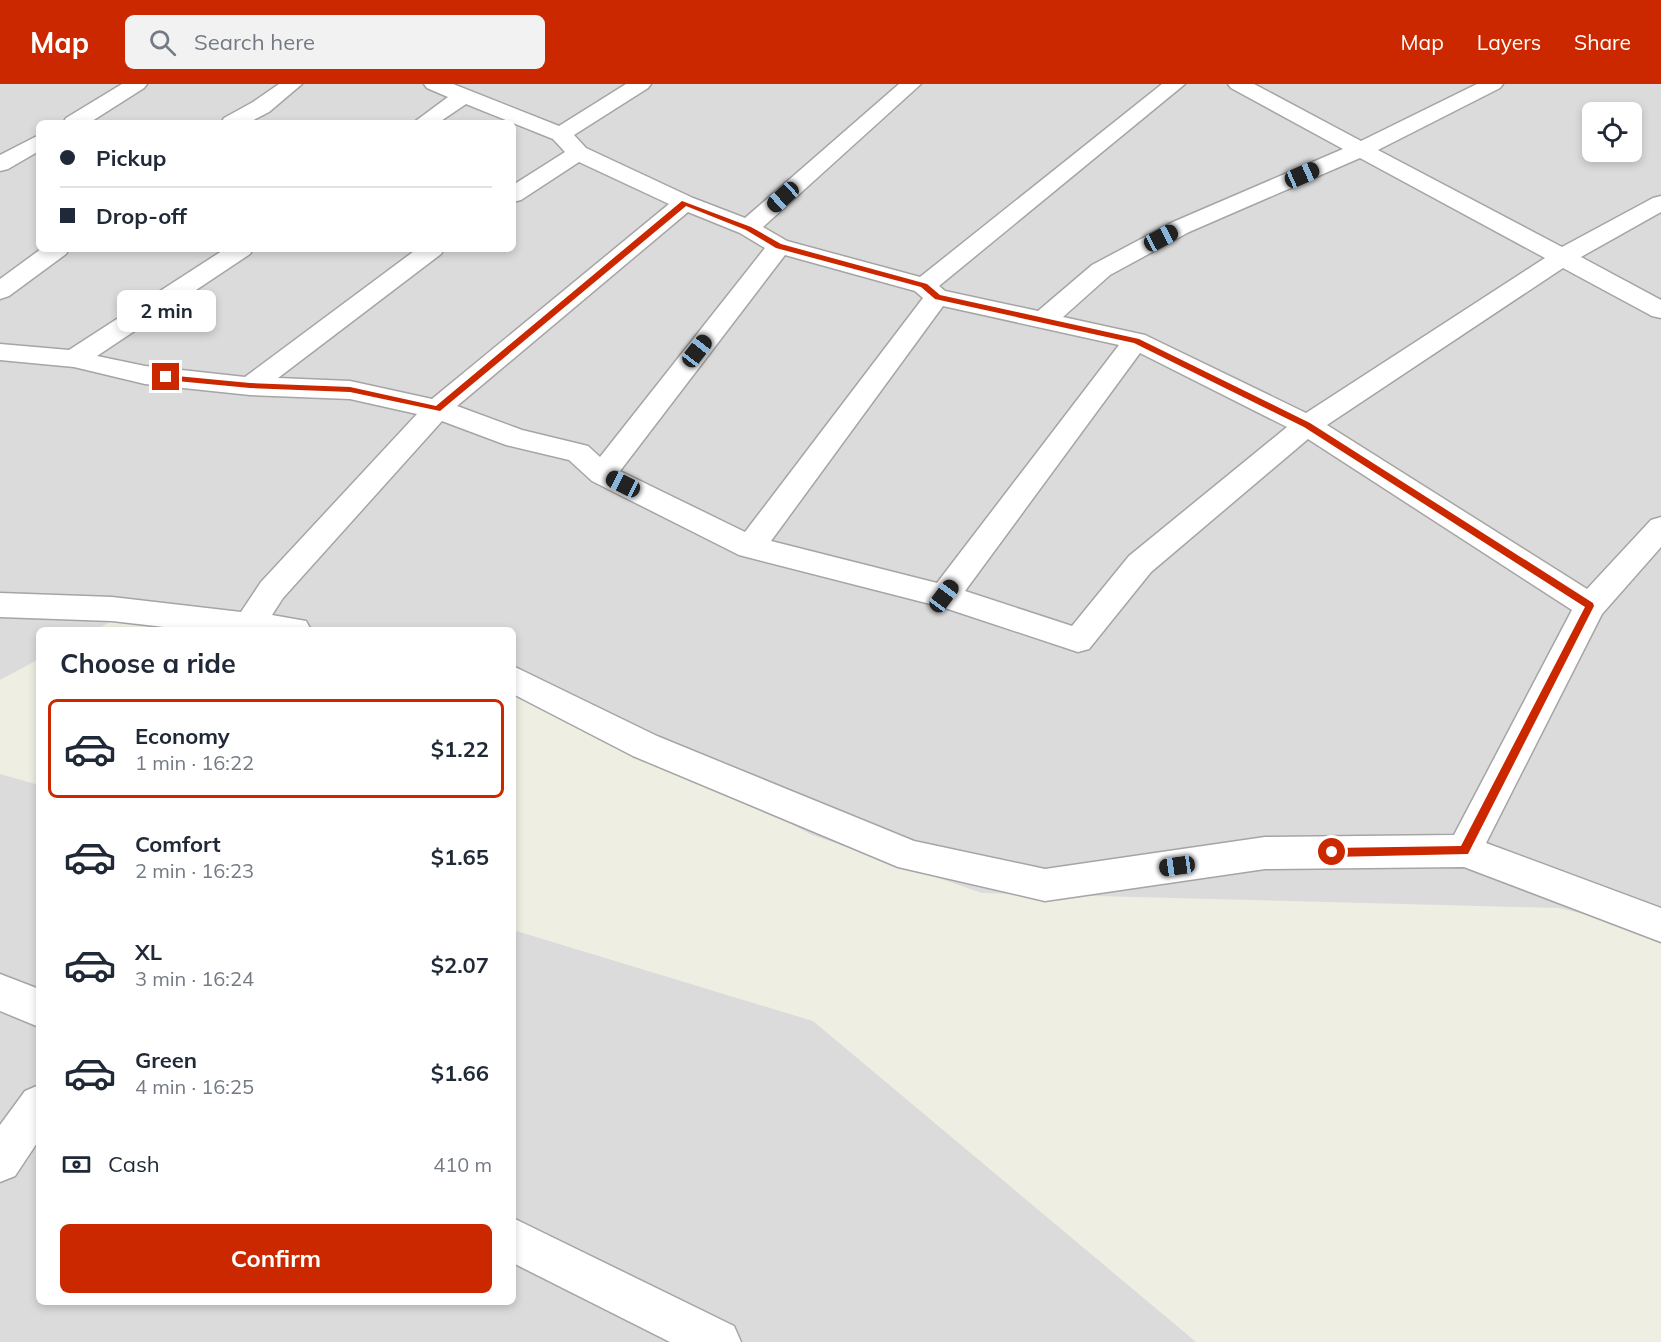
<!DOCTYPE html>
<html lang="en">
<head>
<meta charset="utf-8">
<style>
  :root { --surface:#fff; --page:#f2f2f3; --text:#1f2937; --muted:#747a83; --line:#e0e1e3; --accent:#cb2800 }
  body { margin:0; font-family:Mulish,sans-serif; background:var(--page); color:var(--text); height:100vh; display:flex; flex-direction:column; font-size:22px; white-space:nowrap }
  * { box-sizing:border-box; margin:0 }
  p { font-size:20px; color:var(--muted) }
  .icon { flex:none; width:33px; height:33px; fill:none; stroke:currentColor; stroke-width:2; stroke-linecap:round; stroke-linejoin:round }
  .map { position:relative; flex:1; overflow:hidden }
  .panel { position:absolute; left:36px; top:543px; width:480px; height:678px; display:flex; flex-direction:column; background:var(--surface); border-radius:9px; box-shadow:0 3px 9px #0003 }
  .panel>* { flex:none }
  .banner { position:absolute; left:36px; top:36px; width:480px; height:132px; border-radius:9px; box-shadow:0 3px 9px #0003; display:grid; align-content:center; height:132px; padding:0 24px; background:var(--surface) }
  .fabs { position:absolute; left:1582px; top:18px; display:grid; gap:12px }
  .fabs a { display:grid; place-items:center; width:60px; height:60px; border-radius:9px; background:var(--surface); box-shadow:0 3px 9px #0003; font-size:30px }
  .end { position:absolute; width:27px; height:27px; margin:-14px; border:8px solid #cb2800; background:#fff; box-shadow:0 0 0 3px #fff }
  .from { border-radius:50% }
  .bubble { position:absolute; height:42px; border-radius:9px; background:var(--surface); box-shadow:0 3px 9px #0003; font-size:20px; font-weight:700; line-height:42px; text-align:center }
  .car { position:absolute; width:18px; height:36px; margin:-18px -9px; border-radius:8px; box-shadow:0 0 4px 2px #0007; background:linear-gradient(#222 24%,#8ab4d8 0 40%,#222 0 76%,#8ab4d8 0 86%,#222 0) }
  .banner b { display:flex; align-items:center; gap:21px; height:57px; font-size:22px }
  .banner b+b { border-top:2px solid var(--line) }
  .banner i { width:15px; height:15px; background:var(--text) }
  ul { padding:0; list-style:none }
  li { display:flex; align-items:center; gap:18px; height:99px; margin:0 12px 9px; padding:0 12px; border:3px solid transparent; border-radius:9px }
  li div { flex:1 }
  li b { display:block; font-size:22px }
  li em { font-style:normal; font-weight:700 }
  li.current { border-color:var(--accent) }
  li>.icon { width:54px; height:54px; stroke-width:1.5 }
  h2 { padding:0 24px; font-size:27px; line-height:72px }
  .pay { display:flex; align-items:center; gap:15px; height:66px; padding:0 24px; font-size:22px }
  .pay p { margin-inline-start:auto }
  .button { display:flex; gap:12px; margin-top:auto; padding:12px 24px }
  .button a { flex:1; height:69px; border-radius:9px; background:var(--accent); color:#fff; font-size:24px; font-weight:700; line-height:69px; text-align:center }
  header { display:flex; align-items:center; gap:36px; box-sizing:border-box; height:84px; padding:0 30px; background:var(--accent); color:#fff }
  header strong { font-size:28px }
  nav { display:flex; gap:33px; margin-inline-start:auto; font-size:21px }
  .search { width:420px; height:54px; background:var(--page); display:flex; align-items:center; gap:15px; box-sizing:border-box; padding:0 21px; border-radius:9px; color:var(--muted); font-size:22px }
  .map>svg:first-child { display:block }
</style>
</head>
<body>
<header>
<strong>Map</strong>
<div class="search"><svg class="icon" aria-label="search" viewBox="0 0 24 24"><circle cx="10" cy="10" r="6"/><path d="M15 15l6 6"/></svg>Search here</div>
<nav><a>Map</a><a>Layers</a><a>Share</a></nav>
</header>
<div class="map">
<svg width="1661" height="1258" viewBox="0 0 1661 1258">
  <rect width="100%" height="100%" fill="#efeee3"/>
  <!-- residential -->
  <g fill="#dcdbdb" fill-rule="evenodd">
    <path d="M0 0H1661V849L1559 824 982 809 812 751 647 663 513 607V546H193L114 536 95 546H39V575L0 596ZM1593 28H1632V68H1593ZM39 39H513V165H39Z"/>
    <polygon points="0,690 39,701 39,1218 513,1218 513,846 813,937 1196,1258 0,1258"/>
  </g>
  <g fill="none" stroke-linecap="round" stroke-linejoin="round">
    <defs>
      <g id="street">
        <polygon points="122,0 147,0 144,4 89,39 63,39 66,34"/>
        <polygon points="279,0 302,0 269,28 248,39 221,39 224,34 253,18"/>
        <path d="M424 0H453L559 42 626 0H651L648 4 574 51 586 64 693 114 745 134 899 0H921L763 143 787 157 920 193 1162 0H1185L939 202 945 207 1038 227 1092 181 1173 138 1343 65 1231 4 1228 0H1254L1361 57 1477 0H1503L1500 4 1378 66 1562 163 1653 114 1661 112V128L1581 173 1661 216V234L1652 232 1563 184 1327 341 1587 505 1651 436 1661 433V463L1602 530 1486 759 1661 824V858L1464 783 1265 785 1045 817 898 783 633 672 513 610V582L657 652 914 757 1045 785 1265 753 1454 751 1572 526 1308 355 1151 488 1089 565 1078 568 942 523 739 471 592 397 569 376 506 361 442 337 283 514 272 531 306 537 311 546H190L112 537 0 533V509L112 513 241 528 261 498 417 330 350 315 250 311 145 300 74 283 0 276V260L69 266 225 165H253L250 170 97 272 145 282 245 293 417 165H444L441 170 278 294 350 297 432 315 669 120 579 78 521 116 513 118V101L565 68 553 55 466 20 438 39H413L448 13 427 4ZM1360 74 1545 174 1306 329 1145 251 1063 233 1110 191 1189 148ZM688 128 740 149 765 164 600 373 588 362 522 346 457 322ZM785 171 915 207 923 214 745 448 620 387ZM943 222 1119 261 937 499 771 457ZM1140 269 1287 343 1129 472 1072 542 965 507Z"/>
        <polygon points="39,51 39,67 8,85 0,87 0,71"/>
        <polygon points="41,165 69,165 66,170 9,212 0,215 0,195"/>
        <polygon points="0,890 39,905 39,943 0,927"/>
        <polygon points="39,1001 39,1056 15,1092 0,1098 0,1041 25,1007"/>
        <polygon points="513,1134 734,1242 741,1258 670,1258 513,1179"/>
      </g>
    </defs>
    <!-- street casing -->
    <use href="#street" stroke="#a5a5a5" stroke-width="3"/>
    <!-- street -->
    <use href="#street" fill="#fff" fill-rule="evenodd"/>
  </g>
  <!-- route -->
  <polygon fill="#cb2800" points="682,117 751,143 781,160 927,200 940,211 1139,255 1310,339 1593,519 1594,522 1468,770 1332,773 1326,768 1332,764 1461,762 1585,523 1304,343 1134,259 935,215 921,203 776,164 746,146 686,122 440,327 350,308 250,304 166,296 162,293 166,291 250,299 350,303 436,322"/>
</svg>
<div class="fabs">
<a><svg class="icon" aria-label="locate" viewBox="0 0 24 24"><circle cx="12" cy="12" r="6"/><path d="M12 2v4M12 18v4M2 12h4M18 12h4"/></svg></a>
</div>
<i class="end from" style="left:1332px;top:768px"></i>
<i class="end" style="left:166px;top:293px"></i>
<div class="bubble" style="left:117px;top:206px;width:99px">2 min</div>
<i class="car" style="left:1302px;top:91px;rotate:66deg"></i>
<i class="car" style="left:783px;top:113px;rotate:228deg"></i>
<i class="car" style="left:1161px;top:154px;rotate:62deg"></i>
<i class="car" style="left:697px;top:267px;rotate:38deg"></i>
<i class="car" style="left:623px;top:400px;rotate:297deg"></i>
<i class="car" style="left:944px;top:512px;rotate:37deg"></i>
<i class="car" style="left:1177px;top:782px;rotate:262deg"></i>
<div class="banner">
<b><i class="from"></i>Pickup</b>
<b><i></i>Drop-off</b>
</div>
<section class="panel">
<h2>Choose a ride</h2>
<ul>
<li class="current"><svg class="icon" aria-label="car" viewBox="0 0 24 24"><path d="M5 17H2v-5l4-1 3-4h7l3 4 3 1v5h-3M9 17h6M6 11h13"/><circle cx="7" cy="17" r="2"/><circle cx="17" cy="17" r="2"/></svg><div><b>Economy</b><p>1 min · 16:22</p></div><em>$1.22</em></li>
<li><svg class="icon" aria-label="car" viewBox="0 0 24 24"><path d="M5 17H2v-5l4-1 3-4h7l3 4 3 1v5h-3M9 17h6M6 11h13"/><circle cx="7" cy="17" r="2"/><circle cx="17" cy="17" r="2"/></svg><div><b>Comfort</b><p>2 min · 16:23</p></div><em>$1.65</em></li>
<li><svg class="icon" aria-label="car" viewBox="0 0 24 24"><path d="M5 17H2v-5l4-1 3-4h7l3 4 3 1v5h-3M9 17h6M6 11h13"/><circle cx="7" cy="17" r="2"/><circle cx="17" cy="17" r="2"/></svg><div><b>XL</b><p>3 min · 16:24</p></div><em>$2.07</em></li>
<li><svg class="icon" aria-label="car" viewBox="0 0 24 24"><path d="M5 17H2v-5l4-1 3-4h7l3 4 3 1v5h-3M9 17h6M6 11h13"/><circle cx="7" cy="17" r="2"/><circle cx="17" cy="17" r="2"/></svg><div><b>Green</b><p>4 min · 16:25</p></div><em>$1.66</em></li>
</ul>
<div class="pay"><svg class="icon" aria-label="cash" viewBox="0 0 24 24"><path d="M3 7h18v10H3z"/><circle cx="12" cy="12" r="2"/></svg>Cash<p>410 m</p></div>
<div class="button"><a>Confirm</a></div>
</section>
</div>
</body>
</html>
